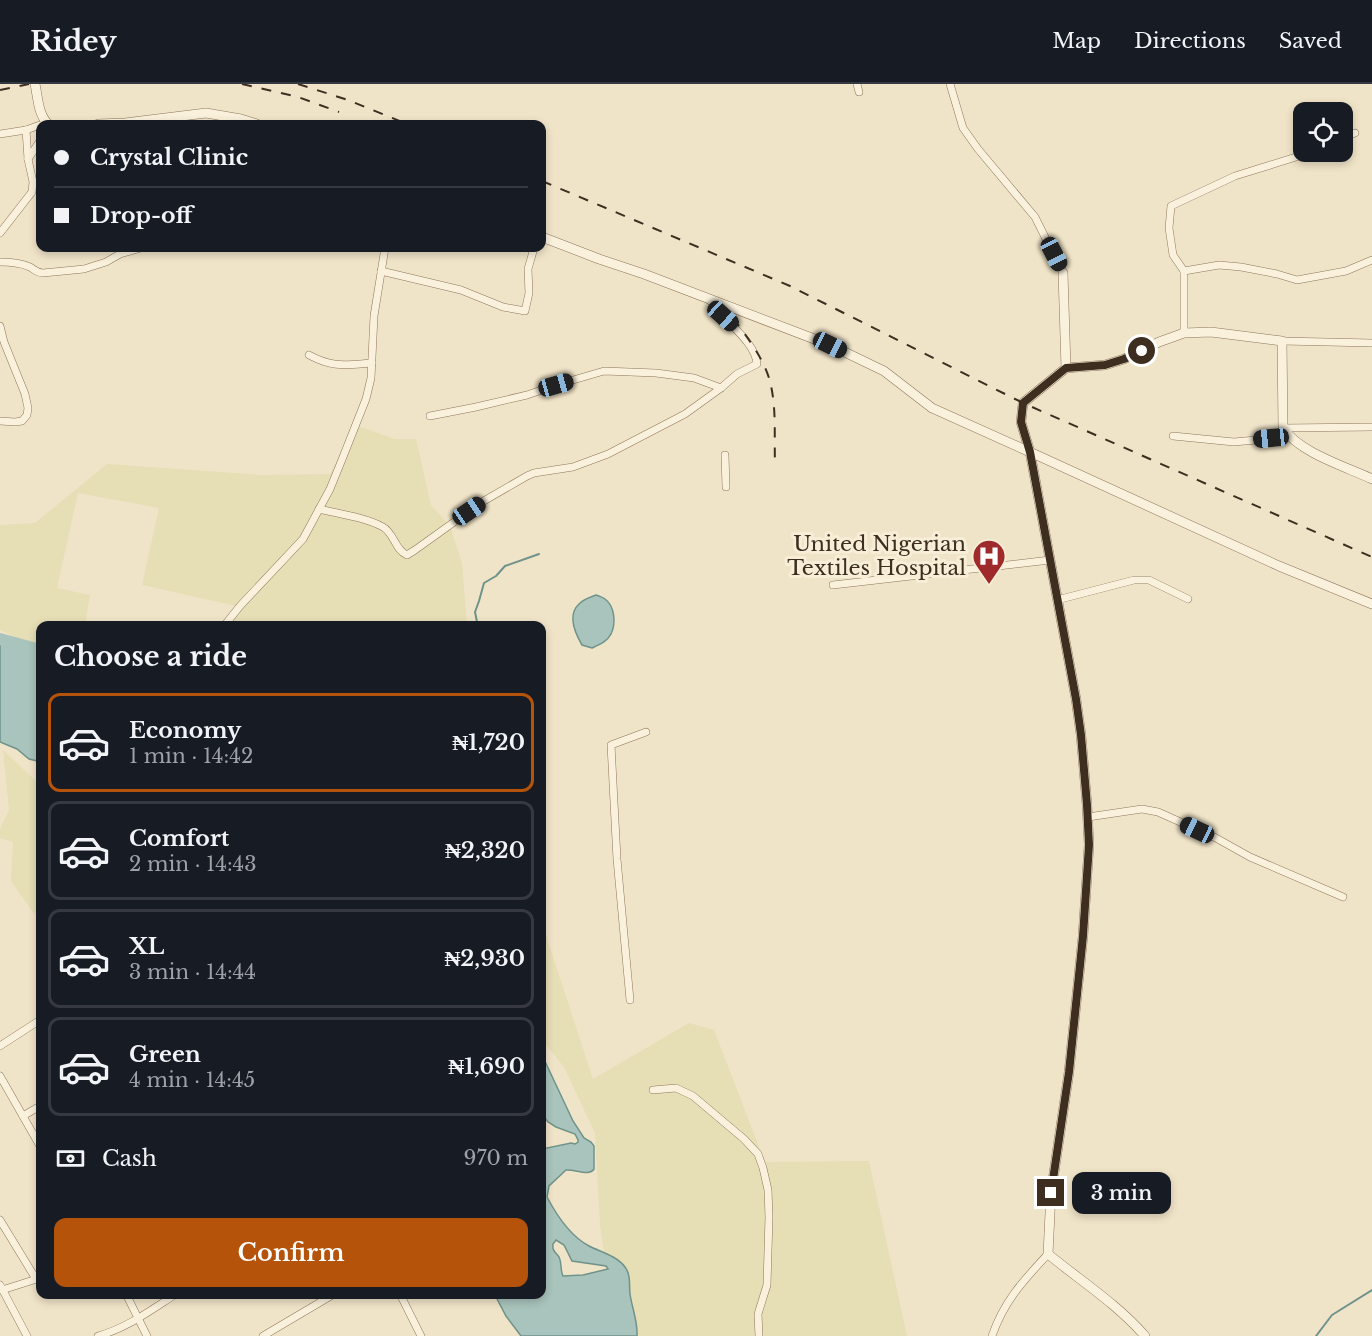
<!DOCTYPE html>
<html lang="en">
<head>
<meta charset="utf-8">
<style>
  :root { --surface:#171b24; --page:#242831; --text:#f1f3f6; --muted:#9ea1a6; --line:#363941; --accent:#b45309 }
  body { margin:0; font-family:"Libre Baskerville",serif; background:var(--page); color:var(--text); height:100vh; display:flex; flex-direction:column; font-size:22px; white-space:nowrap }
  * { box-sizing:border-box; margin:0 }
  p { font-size:20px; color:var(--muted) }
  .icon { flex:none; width:33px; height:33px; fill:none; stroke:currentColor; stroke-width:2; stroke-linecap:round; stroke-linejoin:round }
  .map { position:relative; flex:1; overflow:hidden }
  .details { position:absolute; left:36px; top:537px; width:510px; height:678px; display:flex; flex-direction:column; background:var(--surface); border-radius:12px; box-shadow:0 3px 9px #0003 }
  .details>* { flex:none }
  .top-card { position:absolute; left:36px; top:36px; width:510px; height:132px; border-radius:12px; box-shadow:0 3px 9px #0003; display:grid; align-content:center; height:132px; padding:0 18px; background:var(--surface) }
  .fabs { position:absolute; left:1293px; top:18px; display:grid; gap:12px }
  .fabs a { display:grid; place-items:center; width:60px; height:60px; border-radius:12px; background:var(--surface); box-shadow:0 3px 9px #0003; font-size:30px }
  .end { position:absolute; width:27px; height:27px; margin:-14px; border:8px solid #3d2e20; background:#fff; box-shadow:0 0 0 3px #fff }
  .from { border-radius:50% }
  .bubble { position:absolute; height:42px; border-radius:12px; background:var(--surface); box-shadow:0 3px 9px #0003; font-size:20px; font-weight:600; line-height:42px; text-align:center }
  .car { position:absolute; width:18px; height:36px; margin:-18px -9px; border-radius:8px; box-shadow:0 0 4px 2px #0007; background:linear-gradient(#222 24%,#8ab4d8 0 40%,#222 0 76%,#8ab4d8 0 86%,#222 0) }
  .top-card b { display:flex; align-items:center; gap:21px; height:57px; font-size:22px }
  .top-card b+b { border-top:2px solid var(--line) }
  .top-card i { width:15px; height:15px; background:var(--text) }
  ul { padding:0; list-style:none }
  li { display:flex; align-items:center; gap:18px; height:99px; margin:0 12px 9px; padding:0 6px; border:3px solid var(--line); border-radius:12px }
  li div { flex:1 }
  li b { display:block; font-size:22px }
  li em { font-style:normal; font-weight:600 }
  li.on { border-color:var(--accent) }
  li>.icon { width:54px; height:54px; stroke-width:1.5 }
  h2 { padding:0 18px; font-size:27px; line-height:72px }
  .pay { display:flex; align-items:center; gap:15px; height:66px; padding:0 18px; font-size:22px }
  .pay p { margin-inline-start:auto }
  .button { display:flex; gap:12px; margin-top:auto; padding:12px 18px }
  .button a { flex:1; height:69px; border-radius:12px; background:var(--accent); color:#fff; font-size:24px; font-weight:600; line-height:69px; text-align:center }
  header { display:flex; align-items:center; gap:36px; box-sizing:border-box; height:84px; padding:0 30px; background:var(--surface); border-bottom:2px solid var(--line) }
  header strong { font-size:28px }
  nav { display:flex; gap:33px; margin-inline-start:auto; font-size:21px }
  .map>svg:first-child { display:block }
</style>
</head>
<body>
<header>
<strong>Ridey</strong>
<nav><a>Map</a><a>Directions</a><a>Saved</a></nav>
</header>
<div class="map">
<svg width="1372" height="1252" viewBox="0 0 1372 1252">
  <rect width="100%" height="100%" fill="#f0e4c8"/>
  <!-- farmland -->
  <g fill="#e6deb5">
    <polygon points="355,341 395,355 416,355 431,421 450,442 462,479 467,541 221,541 236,522 142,501 159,424 78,409 57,504 90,511 85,541 40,542 40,564 0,546 0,441 35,439 107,380 262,391 330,390"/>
    <polygon points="3,666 40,701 40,816 38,816 35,831 11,797 13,758 0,754 0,745 9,726"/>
    <polygon points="542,839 593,995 689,939 714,946 765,1078 869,1077 907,1252 623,1252 609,1201 600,1141 595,1049 564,983 542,956"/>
  </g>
  <!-- water -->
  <g fill="#a9c4bc" stroke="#6f938a" stroke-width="1.5" fill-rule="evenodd">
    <path d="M596 511C597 511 604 514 605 515 615 522 616 540 611 550 607 558 599 561 592 564L582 561C575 549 567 531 579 520 583 515 591 513 596 511Z"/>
    <polygon points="0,558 40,567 40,684 37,677 29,675 17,665 0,658"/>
    <path d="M542 971 573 1037 584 1054 591 1058 594 1062V1085C589 1093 575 1085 566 1086L549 1102 547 1113C557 1132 570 1152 589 1162 601 1168 617 1172 625 1183 631 1191 629 1201 630 1210 632 1224 638 1238 637 1252H521L506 1232 495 1211 542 1210V1065L571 1059 575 1060 578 1058V1056L575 1050 556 1043 548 1038 542 1030V1021L543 1012 542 1006ZM556 1156 564 1161 572 1177 606 1182 608 1185 583 1191 563 1192C560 1186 562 1179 559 1173 555 1167 552 1167 553 1160Z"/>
  </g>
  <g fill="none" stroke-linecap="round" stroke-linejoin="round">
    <!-- stream -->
    <g stroke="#6f938a" stroke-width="2">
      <polyline points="483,542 477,538 475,528 479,517 484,499 496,492 505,482 539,470"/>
      <polyline points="1316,1252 1332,1231 1372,1206"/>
    </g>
    <!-- river -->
    <polyline stroke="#a9c4bc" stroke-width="12" points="0,555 40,566"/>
    <defs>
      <g id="minor">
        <polyline points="857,0 859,8"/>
        <polyline points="950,0 963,44 978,65 1035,133 1063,189"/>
        <polyline points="0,50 26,46 40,41"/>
        <polyline points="1342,54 1355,49"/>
        <polyline points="28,75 40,57"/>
        <polyline points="0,149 32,108 33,98 28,75 26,46"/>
        <path d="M0 178C9 178 21 179 30 183 35 186 37 189 43 189L84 185 106 178 120 170 141 164"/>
        <polyline points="381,187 461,206 503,223 525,227 529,209 528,185 534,164"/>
        <polyline points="1184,187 1173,171 1169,144 1171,122 1235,92 1312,68"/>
        <polyline points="0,242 4,258 25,310 28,324 27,331 22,337 15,338 0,337"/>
        <polyline points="1184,249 1184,187 1219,181 1241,183 1277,190 1297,196 1346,187 1372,176"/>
        <polyline points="1282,257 1372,259"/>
        <path d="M309 271C333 284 345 281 372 279"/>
        <polyline points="430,332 476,323 527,311 556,301 604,287 656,289 694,294 721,304"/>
        <polyline points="1283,344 1372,343"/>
        <polyline points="1173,352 1234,358 1289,353"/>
        <polyline points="725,371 726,403"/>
        <path d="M319 425C340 430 364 433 383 443 394 449 395 466 407 471L415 466 482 418 527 392 534 389 573 383 608 370 685 330 721 304 737 290 757 280C756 262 734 244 723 232 718 227 714 221 710 216"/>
        <polyline points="833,501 1050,476"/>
        <polyline points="1057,516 1134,496 1149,496 1188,515"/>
        <polyline points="224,542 240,522 303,455 330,405 341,378 366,315 371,294 374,232 385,164"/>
        <polyline points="1088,733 1142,725 1158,728 1216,754 1250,773 1343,813"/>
        <polyline points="630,916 617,775 611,661 646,648"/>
        <polyline points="0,962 40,936"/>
        <polyline points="0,992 40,1062"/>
        <polyline points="653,1006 676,1004 693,1012 744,1055 758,1070 763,1084 768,1106 769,1133 767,1201 758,1230 759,1252"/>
        <polyline points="23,1032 40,1022"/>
        <polyline points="0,1136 36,1195"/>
        <polyline points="0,1201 27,1252"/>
        <polyline points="2,1206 40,1194"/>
        <polyline points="126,1210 147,1252"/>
        <polyline points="397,1210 401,1212 421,1252"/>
        <path d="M98 1252C127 1244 151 1226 176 1210"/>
        <polyline points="263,1252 334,1210"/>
        <path d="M992 1252C1004 1217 1023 1197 1048 1170"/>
      </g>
      <g id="tertiary">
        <path d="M35 0C38 14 38 30 48 40"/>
        <polyline points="98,40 125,39 206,29 241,35 257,40"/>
        <polyline points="542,153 599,175 644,190 830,261 884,287 932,324 1030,368 1279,482 1372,520"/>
        <polyline points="1063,189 1066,284"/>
        <path d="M1145 1252C1117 1220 1081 1197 1048 1170L1051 1109 1069 988 1083 852 1089 761 1087 721 1081 651 1076 615 1030 368 1021 338 1023 319 1066 284 1105 281 1124 275 1159 258 1184 249 1211 248 1282 257 1283 344C1300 369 1344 382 1372 395"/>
      </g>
    </defs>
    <!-- minor casing -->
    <use href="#minor" stroke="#8d765c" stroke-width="8"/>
    <!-- tertiary casing -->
    <use href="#tertiary" stroke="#8d765c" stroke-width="10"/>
    <!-- minor -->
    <use href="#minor" stroke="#faf1dc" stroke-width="7"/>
    <!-- tertiary -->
    <use href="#tertiary" stroke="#faf1dc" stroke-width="9"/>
    <!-- rail -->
    <g stroke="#3d2e20" stroke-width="2" stroke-dasharray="10 10" stroke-linecap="butt">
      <polyline points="242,0 298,13 339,28"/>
      <polyline points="298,0 348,16 407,40"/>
      <polyline points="0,6 29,0"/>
      <polyline points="542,97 790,202 1023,319 1372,473"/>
      <path d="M733 234C747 253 762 272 769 294 777 321 774 351 775 378"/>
    </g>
  </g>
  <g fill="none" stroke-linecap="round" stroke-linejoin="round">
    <!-- route -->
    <polyline stroke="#3d2e20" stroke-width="8" points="1051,1109 1069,988 1083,852 1089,761 1087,721 1081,651 1076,615 1030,368 1021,338 1023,319 1066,284 1105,281 1124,275 1142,267"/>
  </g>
  <!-- icons -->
  <defs>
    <symbol id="hospital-pin" viewBox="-11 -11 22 30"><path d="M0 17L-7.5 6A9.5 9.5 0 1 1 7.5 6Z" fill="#9e2a2b" stroke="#f7eed8"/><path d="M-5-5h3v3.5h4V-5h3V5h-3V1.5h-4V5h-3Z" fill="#fff"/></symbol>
  </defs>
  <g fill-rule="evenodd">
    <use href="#hospital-pin" x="970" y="453" width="38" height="52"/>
  </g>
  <g text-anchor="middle" stroke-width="6" stroke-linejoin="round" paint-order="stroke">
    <!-- poi labels -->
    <g font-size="21" fill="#3d2e20" stroke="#f7eed8" text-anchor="end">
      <text x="966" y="467">United Nigerian<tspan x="966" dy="24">Textiles Hospital</tspan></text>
    </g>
  </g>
</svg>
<div class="fabs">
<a><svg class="icon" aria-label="locate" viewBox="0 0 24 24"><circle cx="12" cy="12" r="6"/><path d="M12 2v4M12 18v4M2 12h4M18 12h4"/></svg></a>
</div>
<i class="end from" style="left:1142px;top:267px"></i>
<i class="end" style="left:1051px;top:1109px"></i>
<div class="bubble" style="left:1072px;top:1088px;width:99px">3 min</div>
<i class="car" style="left:1054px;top:170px;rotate:153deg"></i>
<i class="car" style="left:723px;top:232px;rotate:132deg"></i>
<i class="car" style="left:830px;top:261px;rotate:116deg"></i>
<i class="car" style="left:556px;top:301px;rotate:74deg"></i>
<i class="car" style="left:1271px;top:354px;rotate:264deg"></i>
<i class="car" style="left:469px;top:427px;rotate:56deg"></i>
<i class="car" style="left:1197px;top:746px;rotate:295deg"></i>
<div class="top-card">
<b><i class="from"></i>Crystal Clinic</b>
<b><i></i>Drop-off</b>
</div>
<section class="details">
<h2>Choose a ride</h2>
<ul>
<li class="on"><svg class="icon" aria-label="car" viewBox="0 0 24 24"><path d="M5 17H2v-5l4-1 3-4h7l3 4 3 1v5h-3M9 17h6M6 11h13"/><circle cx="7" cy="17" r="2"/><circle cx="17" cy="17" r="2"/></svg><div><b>Economy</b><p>1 min · 14:42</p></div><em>₦1,720</em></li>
<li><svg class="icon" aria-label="car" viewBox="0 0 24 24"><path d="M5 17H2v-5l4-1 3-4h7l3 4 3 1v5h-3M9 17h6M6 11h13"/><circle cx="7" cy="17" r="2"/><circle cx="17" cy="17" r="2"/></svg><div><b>Comfort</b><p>2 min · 14:43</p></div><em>₦2,320</em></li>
<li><svg class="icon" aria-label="car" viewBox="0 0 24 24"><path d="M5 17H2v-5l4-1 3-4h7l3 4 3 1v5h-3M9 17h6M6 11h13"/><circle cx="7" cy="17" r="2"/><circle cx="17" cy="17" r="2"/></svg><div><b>XL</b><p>3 min · 14:44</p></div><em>₦2,930</em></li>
<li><svg class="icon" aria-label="car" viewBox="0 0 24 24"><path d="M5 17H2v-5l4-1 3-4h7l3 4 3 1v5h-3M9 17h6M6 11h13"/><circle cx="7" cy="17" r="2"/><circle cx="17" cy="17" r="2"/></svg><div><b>Green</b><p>4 min · 14:45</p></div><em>₦1,690</em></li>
</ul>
<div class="pay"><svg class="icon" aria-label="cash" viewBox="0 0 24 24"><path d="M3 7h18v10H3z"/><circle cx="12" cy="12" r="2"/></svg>Cash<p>970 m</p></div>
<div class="button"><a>Confirm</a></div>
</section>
</div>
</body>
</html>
